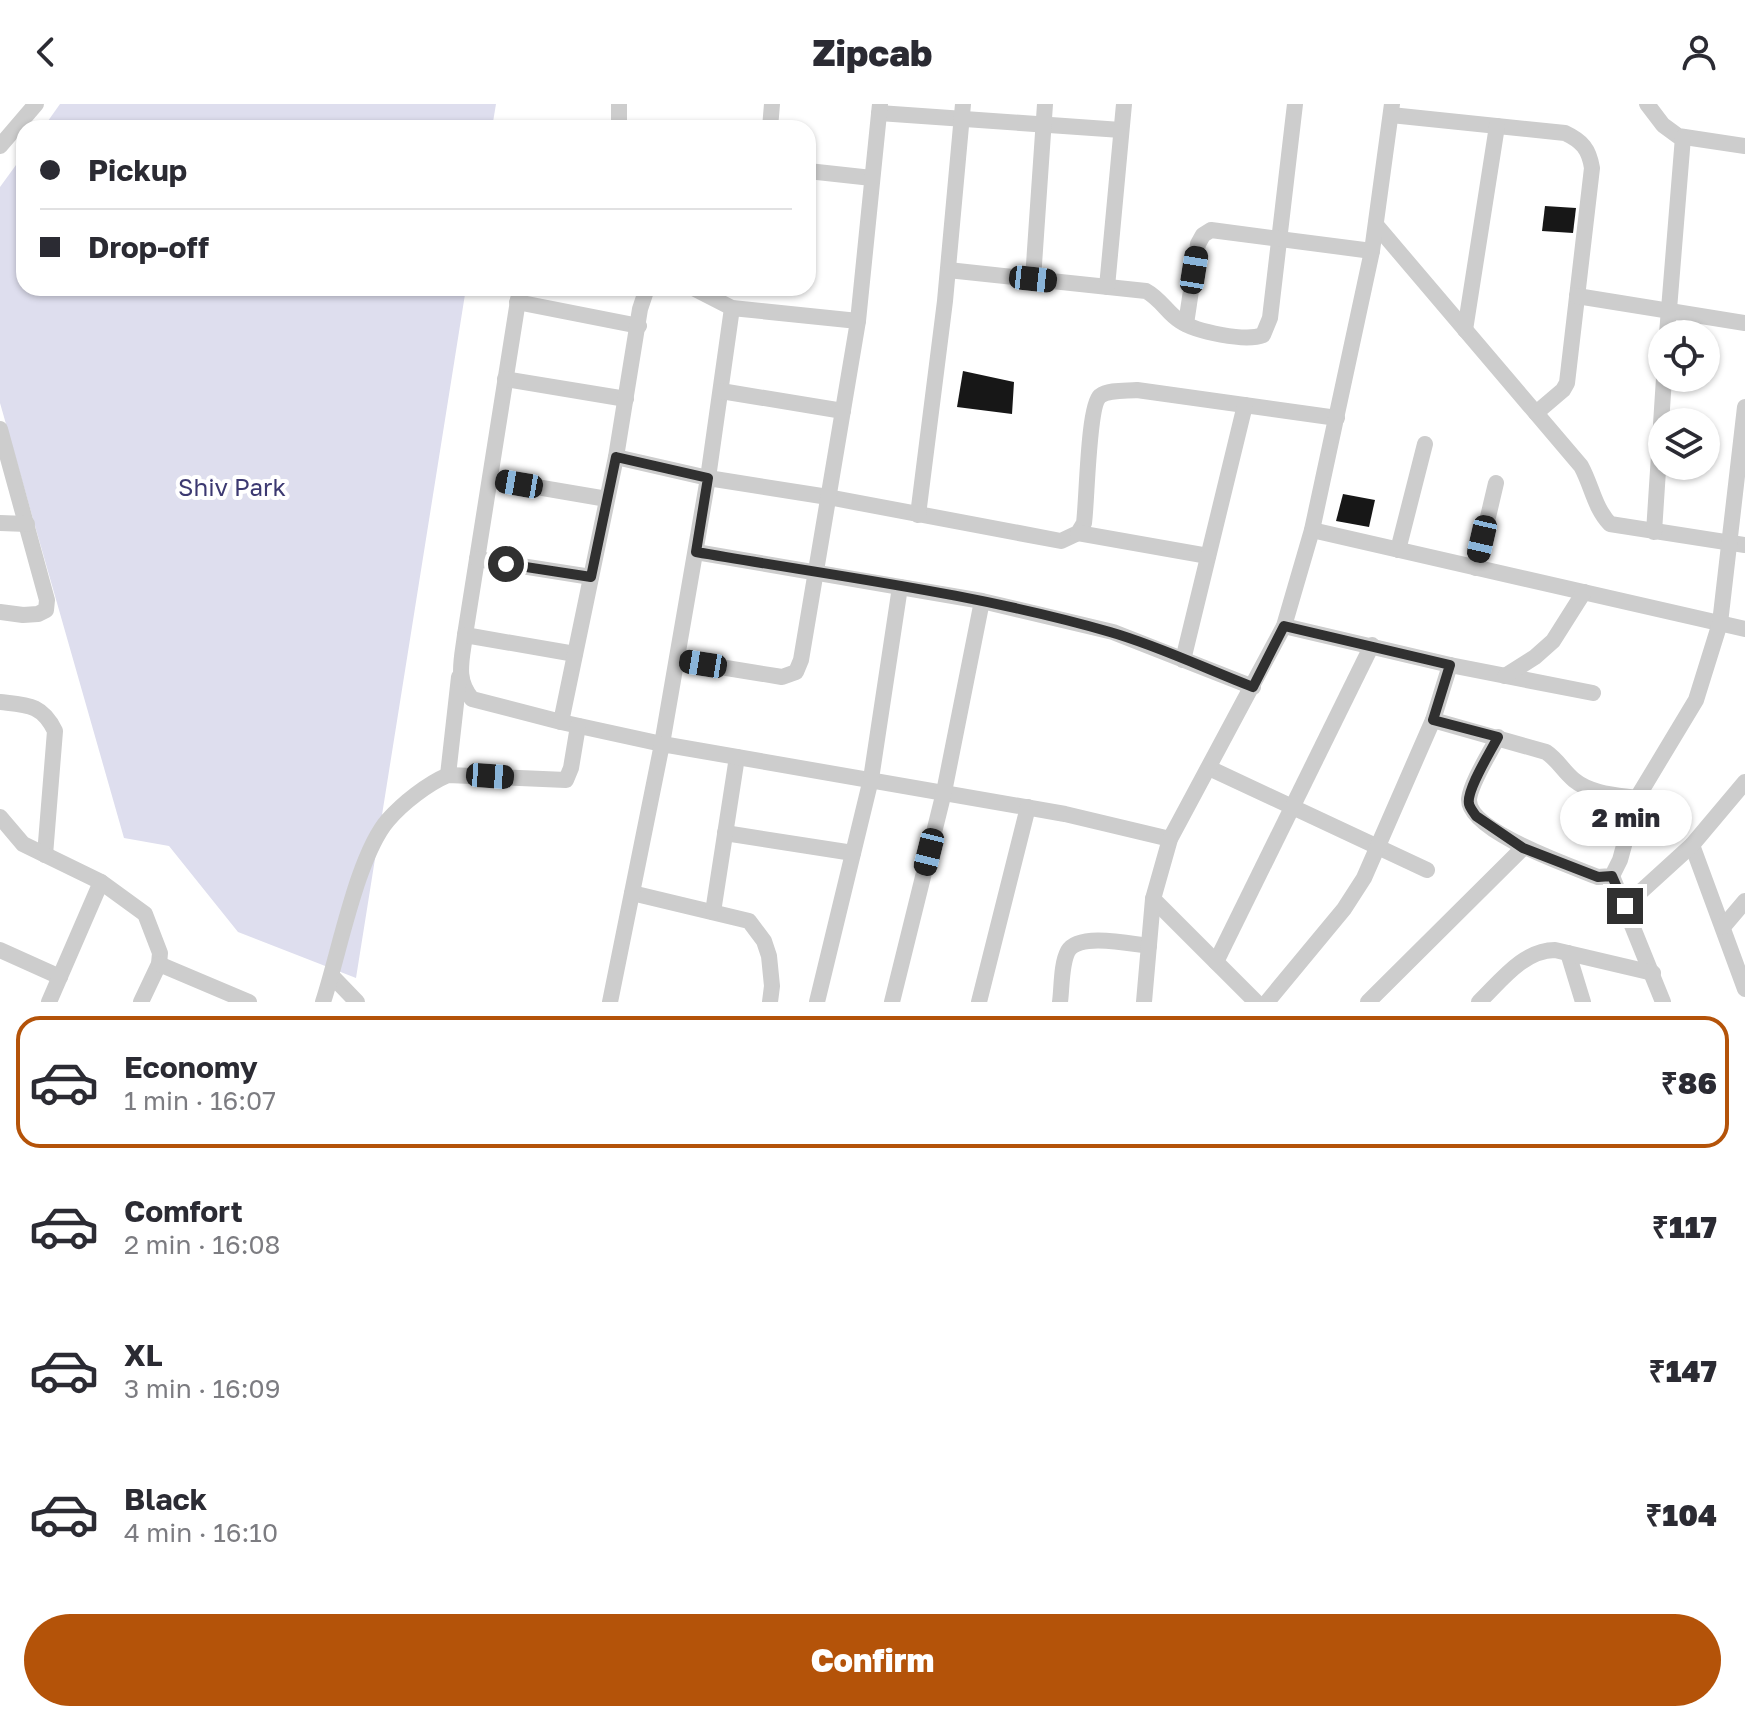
<!DOCTYPE html>
<html lang="en">
<head>
<meta charset="utf-8">
<style>
  :root { --surface:#fff; --page:#f2f2f3; --text:#2b2b33; --muted:#7c7c81; --line:#e1e1e2; --accent:#b45309 }
  body { margin:0; font-family:"Golos Text",sans-serif; background:var(--page); color:var(--text); height:100vh; display:flex; flex-direction:column; font-size:30px; white-space:nowrap }
  * { box-sizing:border-box; margin:0 }
  p { font-size:26px; color:var(--muted) }
  .icon { flex:none; width:44px; height:44px; fill:none; stroke:currentColor; stroke-width:2; stroke-linecap:round; stroke-linejoin:round }
  .map { position:relative; height:898px; overflow:hidden }
  .sheet { display:flex; flex-direction:column; background:var(--surface); flex:1 }
  .sheet>* { flex:none }
  .guide { position:absolute; left:16px; top:16px; width:800px; height:176px; border-radius:24px; box-shadow:0 2px 6px #0004; display:grid; align-content:center; height:176px; padding:0 24px; background:var(--surface) }
  .tools { position:absolute; left:1648px; top:216px; display:grid; gap:16px }
  .tools a { display:grid; place-items:center; width:72px; height:72px; border-radius:50%; background:var(--surface); box-shadow:0 2px 6px #0004; font-size:40px }
  .end { position:absolute; width:36px; height:36px; margin:-18px; border:10px solid #303030; background:#fff; box-shadow:0 0 0 4px #fff }
  .from { border-radius:50% }
  .bubble { position:absolute; height:56px; border-radius:28px; background:var(--surface); box-shadow:0 2px 6px #0004; font-size:26px; font-weight:800; line-height:56px; text-align:center }
  .car { position:absolute; width:24px; height:48px; margin:-24px -12px; border-radius:10px; box-shadow:0 0 6px 2px #0007; background:linear-gradient(#222 24%,#8ab4d8 0 40%,#222 0 76%,#8ab4d8 0 86%,#222 0) }
  .guide b { display:flex; align-items:center; gap:28px; height:76px; font-size:30px }
  .guide b+b { border-top:2px solid var(--line) }
  .guide i { width:20px; height:20px; background:var(--text) }
  ul { padding:14px 0 0; list-style:none }
  li { display:flex; align-items:center; gap:24px; height:132px; margin:0 16px 12px; padding:0 8px; border:4px solid transparent; border-radius:24px }
  li div { flex:1 }
  li b { display:block; font-size:30px }
  li em { font-style:normal; font-weight:800 }
  li.active { border-color:var(--accent) }
  li>.icon { width:72px; height:72px; stroke-width:1.5 }
  .cta { display:flex; gap:16px; margin-top:auto; padding:16px 24px }
  .cta a { flex:1; height:92px; border-radius:48px; background:var(--accent); color:#fff; font-size:32px; font-weight:800; line-height:92px; text-align:center }
  header { display:flex; justify-content:space-between; align-items:center; height:104px; padding:0 24px; background:var(--surface); font-size:36px; font-weight:800 }
  .map>svg:first-child { display:block }
</style>
</head>
<body>
<header><svg class="icon" aria-label="back" viewBox="0 0 24 24"><path d="M15 5l-7 7 7 7"/></svg>Zipcab<svg class="icon" aria-label="person" viewBox="0 0 24 24"><circle cx="12" cy="8" r="4"/><path d="M4 21q1-7 8-7t8 7"/></svg></header>
<div class="map">
<svg width="1745" height="898" viewBox="0 0 1745 898">
  <rect width="100%" height="100%" fill="#fff"/>
  <!-- green -->
  <g fill="#dedeee">
    <polygon points="60,0 496,0 492,24 43,24"/>
    <polygon points="24,50 24,184 466,184 356,874 238,828 169,742 124,734 0,299 0,83"/>
  </g>
  <!-- building -->
  <g fill="#171717">
    <polygon points="1545,102 1576,104 1573,129 1542,127"/>
    <polygon points="963,267 1014,278 1012,310 957,303"/>
    <polygon points="1343,390 1375,396 1369,423 1336,417"/>
    <polygon points="1578,700 1598,706 1589,722 1572,716"/>
  </g>
  <g fill="none" stroke-linecap="round" stroke-linejoin="round">
    <!-- street -->
    <g stroke="#cdcdcd" stroke-width="16">
      <polyline points="1647,0 1663,21 1678,32 1745,42"/>
      <polyline points="879,9 1121,26"/>
      <path d="M1391 11 1565 29C1582 37 1589 45 1592 64L1567 279 1563 286 1536 309"/>
      <polyline points="619,24 619,0"/>
      <polyline points="770,24 772,0"/>
      <polyline points="0,42 36,0"/>
      <polyline points="808,67 872,74"/>
      <path d="M1376 121 1581 362C1592 382 1594 403 1610 420L1745 441"/>
      <path d="M948 166 1146 187C1161 195 1167 209 1180 217 1196 228 1246 238 1263 231L1270 214 1295 0"/>
      <polyline points="1033,175 1045,0"/>
      <polyline points="1107,183 1124,0"/>
      <path d="M520 184 465 531C462 556 455 575 472 595L561 618 662 640 708 374 732 204"/>
      <polyline points="693,184 732,204 858,217"/>
      <polyline points="1577,192 1745,219"/>
      <polyline points="517,198 639,222"/>
      <polyline points="1186,220 1198,140 1203,131 1211,126 1372,147"/>
      <polyline points="1465,226 1497,22"/>
      <polyline points="1667,230 1683,33"/>
      <polyline points="505,275 626,295"/>
      <polyline points="721,287 843,307"/>
      <polyline points="0,325 47,496 46,506 38,510 23,511 0,508"/>
      <path d="M616 353 708 374 828 393 1061 437 1078 429 1084 419C1087 398 1088 302 1100 292 1109 285 1126 287 1137 286L1337 314"/>
      <polyline points="490,375 607,395"/>
      <polyline points="918,411 945,197 963,0"/>
      <polyline points="0,419 27,420"/>
      <polyline points="1312,426 1745,525"/>
      <polyline points="1654,428 1664,274"/>
      <polyline points="1078,429 1208,452"/>
      <polyline points="1398,446 1425,340"/>
      <polyline points="696,448 982,497 1113,528 1253,583"/>
      <polyline points="477,455 591,473"/>
      <polyline points="1476,464 1496,379"/>
      <polyline points="1284,522 1450,561 1593,589"/>
      <polyline points="465,531 575,550"/>
      <polyline points="677,556 782,573 796,568 801,556 858,217 880,0"/>
      <polyline points="1183,556 1245,301"/>
      <polyline points="1505,572 1535,553 1553,537 1584,488"/>
      <path d="M0 598C27 601 42 600 55 627L45 751"/>
      <path d="M1433 616 1546 648C1558 656 1563 667 1574 676 1591 690 1616 691 1637 694"/>
      <polyline points="561,618 616,353 640,205 647,184"/>
      <path d="M1498 633C1490 649 1471 678 1469 695 1467 727 1573 763 1598 773L1612 772 1620 756 1637 694 1696 596 1720 519 1745 303"/>
      <polyline points="1209,664 1427,766"/>
      <polyline points="448,671 459,573"/>
      <polyline points="0,713 23,740 101,778 145,810 160,849 159,860 141,898"/>
      <polyline points="725,729 853,749"/>
      <polyline points="1692,741 1745,885"/>
      <polyline points="1612,772 1663,898"/>
      <polyline points="632,789 749,817 764,837 769,852 772,882 770,898"/>
      <polyline points="1153,795 1256,898"/>
      <polyline points="1625,802 1692,741 1745,678"/>
      <polyline points="713,808 737,653"/>
      <polyline points="1723,823 1745,797"/>
      <polyline points="0,846 60,873"/>
      <polyline points="1568,849 1583,898"/>
      <polyline points="1216,858 1372,541"/>
      <polyline points="159,860 249,898"/>
      <polyline points="332,872 357,898"/>
      <polyline points="49,898 101,778"/>
      <path d="M323 898C339 850 357 752 388 716 403 699 427 680 448 671L566 676 571 664 578 622"/>
      <polyline points="610,898 662,640 1065,710 1170,735"/>
      <polyline points="817,898 871,675 900,483"/>
      <polyline points="892,898 944,688 982,497"/>
      <polyline points="979,898 1028,703"/>
      <path d="M1060 898C1062 883 1061 860 1068 847 1079 828 1131 840 1149 842"/>
      <polyline points="1144,898 1153,795 1170,735 1284,522 1312,426 1372,147 1392,0"/>
      <polyline points="1267,898 1344,805 1364,774 1433,616 1450,561"/>
      <polyline points="1368,898 1523,744"/>
      <path d="M1479 898C1500 878 1523 846 1555 846L1653 869"/>
    </g>
  </g>
  <g fill="none" stroke-linecap="round" stroke-linejoin="round">
    <!-- route -->
    <path stroke="#303030" stroke-width="10" d="M506 460 591 473 616 353 708 374 696 448C834 472 975 489 1110 528 1159 542 1206 565 1253 583L1284 522 1450 561 1433 616 1498 633C1491 647 1466 686 1469 700 1470 704 1474 709 1476 712L1523 744 1598 773 1612 772 1625 802"/>
  </g>
  <g text-anchor="middle" stroke-width="8" stroke-linejoin="round" paint-order="stroke">
    <!-- park labels -->
    <g font-size="24" fill="#3c3971" stroke="#fff">
      <text x="232" y="392">Shiv Park</text>
    </g>
  </g>
</svg>
<div class="tools">
<a><svg class="icon" aria-label="locate" viewBox="0 0 24 24"><circle cx="12" cy="12" r="6"/><path d="M12 2v4M12 18v4M2 12h4M18 12h4"/></svg></a>
<a><svg class="icon" aria-label="layers" viewBox="0 0 24 24"><path d="M12 4l9 5-9 5-9-5zM3 14l9 5 9-5"/></svg></a>
</div>
<i class="end from" style="left:506px;top:460px"></i>
<i class="end" style="left:1625px;top:802px"></i>
<div class="bubble" style="left:1560px;top:686px;width:132px">2 min</div>
<i class="car" style="left:1194px;top:166px;rotate:9deg"></i>
<i class="car" style="left:1033px;top:175px;rotate:96deg"></i>
<i class="car" style="left:519px;top:380px;rotate:280deg"></i>
<i class="car" style="left:1482px;top:435px;rotate:193deg"></i>
<i class="car" style="left:703px;top:560px;rotate:279deg"></i>
<i class="car" style="left:490px;top:672px;rotate:94deg"></i>
<i class="car" style="left:929px;top:748px;rotate:194deg"></i>
<div class="guide">
<b><i class="from"></i>Pickup</b>
<b><i></i>Drop-off</b>
</div>
</div>
<section class="sheet">
<ul>
<li class="active"><svg class="icon" aria-label="car" viewBox="0 0 24 24"><path d="M5 17H2v-5l4-1 3-4h7l3 4 3 1v5h-3M9 17h6M6 11h13"/><circle cx="7" cy="17" r="2"/><circle cx="17" cy="17" r="2"/></svg><div><b>Economy</b><p>1 min · 16:07</p></div><em>₹86</em></li>
<li><svg class="icon" aria-label="car" viewBox="0 0 24 24"><path d="M5 17H2v-5l4-1 3-4h7l3 4 3 1v5h-3M9 17h6M6 11h13"/><circle cx="7" cy="17" r="2"/><circle cx="17" cy="17" r="2"/></svg><div><b>Comfort</b><p>2 min · 16:08</p></div><em>₹117</em></li>
<li><svg class="icon" aria-label="car" viewBox="0 0 24 24"><path d="M5 17H2v-5l4-1 3-4h7l3 4 3 1v5h-3M9 17h6M6 11h13"/><circle cx="7" cy="17" r="2"/><circle cx="17" cy="17" r="2"/></svg><div><b>XL</b><p>3 min · 16:09</p></div><em>₹147</em></li>
<li><svg class="icon" aria-label="car" viewBox="0 0 24 24"><path d="M5 17H2v-5l4-1 3-4h7l3 4 3 1v5h-3M9 17h6M6 11h13"/><circle cx="7" cy="17" r="2"/><circle cx="17" cy="17" r="2"/></svg><div><b>Black</b><p>4 min · 16:10</p></div><em>₹104</em></li>
</ul>
<div class="cta"><a>Confirm</a></div>
</section>
</body>
</html>
